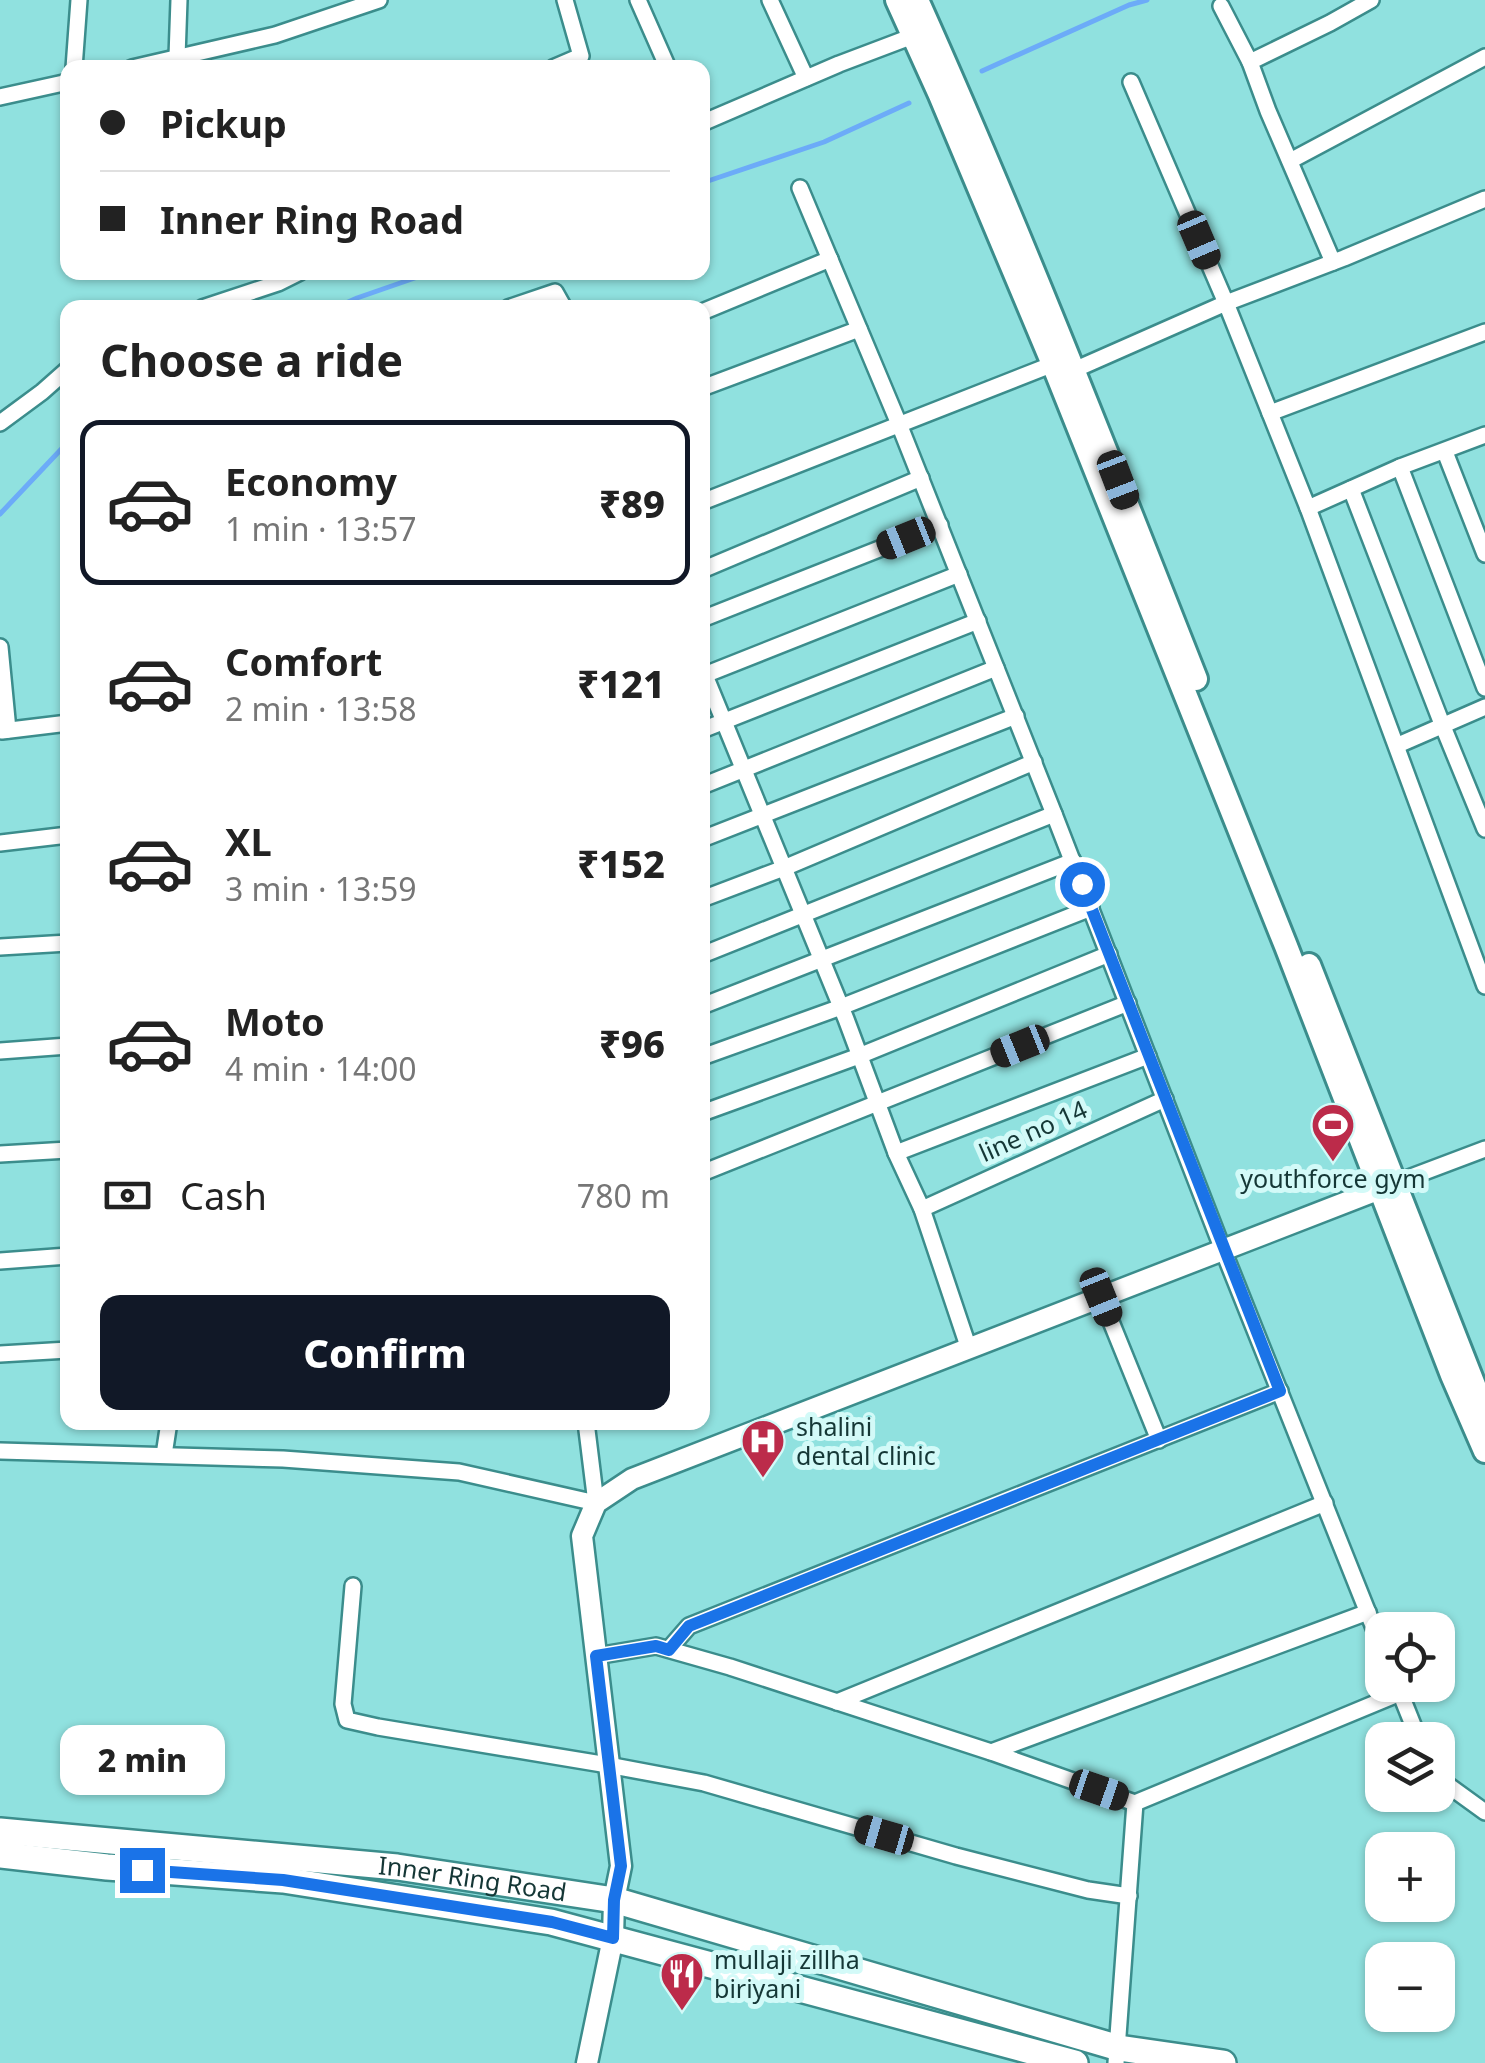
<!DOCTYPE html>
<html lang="en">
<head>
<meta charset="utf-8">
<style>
  :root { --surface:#fff; --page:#f6f6f6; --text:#222; --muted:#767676; --line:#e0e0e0; --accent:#111827 }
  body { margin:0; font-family:"Noto Sans",sans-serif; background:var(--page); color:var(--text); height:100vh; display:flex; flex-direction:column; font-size:38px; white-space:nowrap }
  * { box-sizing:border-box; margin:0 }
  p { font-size:32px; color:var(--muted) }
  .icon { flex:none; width:55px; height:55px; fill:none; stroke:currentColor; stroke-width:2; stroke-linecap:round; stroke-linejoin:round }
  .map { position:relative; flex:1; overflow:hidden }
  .side { position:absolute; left:60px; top:300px; width:650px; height:1130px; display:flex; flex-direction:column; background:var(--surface); border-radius:20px; box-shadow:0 2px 8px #0004 }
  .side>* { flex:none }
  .guide { position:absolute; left:60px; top:60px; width:650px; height:220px; border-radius:20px; box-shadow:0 2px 8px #0004; display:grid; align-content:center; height:220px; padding:0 40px; background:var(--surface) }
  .tools { position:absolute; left:1365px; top:1612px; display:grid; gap:20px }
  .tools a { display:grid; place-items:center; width:90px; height:90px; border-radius:20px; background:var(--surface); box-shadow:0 2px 8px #0004; font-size:50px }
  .end { position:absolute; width:45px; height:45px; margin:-22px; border:12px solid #1a73e8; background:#fff; box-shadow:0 0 0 5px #fff }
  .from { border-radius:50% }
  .bubble { position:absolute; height:70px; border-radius:20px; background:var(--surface); box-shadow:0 2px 8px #0004; font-size:32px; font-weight:800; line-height:70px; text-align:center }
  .car { position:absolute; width:30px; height:60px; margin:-30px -15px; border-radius:12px; box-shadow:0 0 8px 2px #0007; background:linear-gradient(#222 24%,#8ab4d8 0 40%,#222 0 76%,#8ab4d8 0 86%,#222 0) }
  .guide b { display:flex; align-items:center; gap:35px; height:95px; font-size:38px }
  .guide b+b { border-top:2px solid var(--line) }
  .guide i { width:25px; height:25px; background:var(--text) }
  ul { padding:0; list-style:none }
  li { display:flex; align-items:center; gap:30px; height:165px; margin:0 20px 15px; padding:0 20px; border:5px solid transparent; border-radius:20px }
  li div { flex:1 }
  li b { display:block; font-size:38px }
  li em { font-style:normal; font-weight:800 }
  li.selected { border-color:var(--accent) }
  li>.icon { width:90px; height:90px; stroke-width:1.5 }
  h2 { padding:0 40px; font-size:45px; line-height:120px }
  .pay { display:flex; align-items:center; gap:25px; height:110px; padding:0 40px; font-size:38px }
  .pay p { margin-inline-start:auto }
  .primary-button { display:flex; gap:20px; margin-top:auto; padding:20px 40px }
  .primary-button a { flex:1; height:115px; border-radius:20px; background:var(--accent); color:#fff; font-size:40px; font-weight:800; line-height:115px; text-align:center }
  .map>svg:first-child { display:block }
</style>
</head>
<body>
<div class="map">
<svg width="1485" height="2063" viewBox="0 0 1485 2063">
  <rect width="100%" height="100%" fill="#90e1df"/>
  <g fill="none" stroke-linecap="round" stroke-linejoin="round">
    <!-- stream -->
    <g stroke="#6cabf8" stroke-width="5">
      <polyline points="982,71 1129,5 1147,0"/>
      <polyline points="702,183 824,142 909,103"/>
      <polyline points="335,308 357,298 432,272"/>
      <polyline points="0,514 68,442"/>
    </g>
    <defs>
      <g id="minor">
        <polyline points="638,0 668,68"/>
        <polyline points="770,0 806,78"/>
        <polyline points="1221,6 1250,62"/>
        <polyline points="177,57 179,0"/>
        <polyline points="74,68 79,0"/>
        <polyline points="132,68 275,35 379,0"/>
        <polyline points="553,68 581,56 565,0"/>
        <polyline points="1131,82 1226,303 1344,258 1485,199"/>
        <polyline points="0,97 68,82"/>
        <polyline points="702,123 839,64 913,36"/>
        <polyline points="1290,161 1485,57"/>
        <polyline points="800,188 899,424 1054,814 1223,1250 1382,1648"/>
        <polyline points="1333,262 1268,111 1250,62 1330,23 1371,0"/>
        <polyline points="202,308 278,283 300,272"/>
        <polyline points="508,308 555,292 564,308"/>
        <polyline points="702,312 830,259"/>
        <polyline points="1074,370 1226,303 1308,508 1485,986"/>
        <polyline points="702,388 859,329"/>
        <polyline points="1270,413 1485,332"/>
        <polyline points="0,423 42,392 68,369"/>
        <polyline points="1445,452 1485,554"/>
        <polyline points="1400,467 1485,688"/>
        <polyline points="1351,489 1442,724 1485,829"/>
        <polyline points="702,502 1061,361"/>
        <polyline points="1308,508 1400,467 1485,435"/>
        <polyline points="702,570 921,478"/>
        <polyline points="702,619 940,525"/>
        <polyline points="0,647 8,730"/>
        <polyline points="702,668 846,1019 896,1153 922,1209 969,1349"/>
        <polyline points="702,676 959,574"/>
        <polyline points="702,730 978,621"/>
        <polyline points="2,731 68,723"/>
        <polyline points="1398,745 1485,707"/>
        <polyline points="702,786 996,668"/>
        <polyline points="702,839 1016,716"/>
        <polyline points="0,843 68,835"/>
        <polyline points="702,899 784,868 1034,762"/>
        <polyline points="0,947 68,943"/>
        <polyline points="702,955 1054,814"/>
        <polyline points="702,1006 1073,861"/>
        <polyline points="0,1051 68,1046"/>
        <polyline points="702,1057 841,1007 1091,908"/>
        <polyline points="702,1113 859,1056 1109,954"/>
        <polyline points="896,1153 1148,1056"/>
        <polyline points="0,1154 68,1150"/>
        <polyline points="702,1173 1128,1003"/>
        <polyline points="1395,1183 1485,1149"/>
        <polyline points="922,1209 1165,1099"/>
        <polyline points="0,1261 68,1256"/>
        <polyline points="1101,1297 1159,1440"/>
        <polyline points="0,1354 68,1350"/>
        <polyline points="0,1451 283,1459 459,1472 596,1503 586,1422"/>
        <polyline points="164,1455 169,1422"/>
        <polyline points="353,1586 343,1704 347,1720 378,1727 608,1765 704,1783 956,1856 1088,1890 1129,1896"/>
        <polyline points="669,1649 689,1626 1280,1391"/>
        <polyline points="596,1656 656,1646 730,1667 991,1752 1135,1803"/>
        <polyline points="1397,1685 1419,1740"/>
        <polyline points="837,1702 1325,1503"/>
        <polyline points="991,1752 1368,1612"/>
        <polyline points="1438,1778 1485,1812"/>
        <polyline points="1116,2063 1135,1803 1400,1693"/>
      </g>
      <polyline id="tertiary" points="587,2063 613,1938 614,1900 621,1866 582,1536 596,1503 632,1479 1393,1184"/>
      <g id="secondary">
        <polyline points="897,0 940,95 1053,364 1286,946 1452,1375 1485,1451"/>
        <path d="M917 0C1017 223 1106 451 1196 679"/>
        <polyline points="1309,965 1485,1413"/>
      </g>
      <g id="trunk">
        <path id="s1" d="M0 1831 397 1867 614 1900 1119 2048 1223 2063"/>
        <polyline points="0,1855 107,1867 283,1880 551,1922 1075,2063"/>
      </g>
    </defs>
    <!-- minor casing -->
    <use href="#minor" stroke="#3b8d8c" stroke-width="20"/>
    <!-- tertiary casing -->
    <use href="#tertiary" stroke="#3b8d8c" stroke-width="25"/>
    <!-- secondary casing -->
    <use href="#secondary" stroke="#3b8d8c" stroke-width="28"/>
    <!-- trunk casing -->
    <use href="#trunk" stroke="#3b8d8c" stroke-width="30"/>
    <!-- minor -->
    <use href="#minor" stroke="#fff" stroke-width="15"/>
    <!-- tertiary -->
    <use href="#tertiary" stroke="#fff" stroke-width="20"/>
    <!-- secondary -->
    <use href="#secondary" stroke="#fff" stroke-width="22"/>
    <!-- trunk -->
    <use href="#trunk" stroke="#fff" stroke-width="25"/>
  </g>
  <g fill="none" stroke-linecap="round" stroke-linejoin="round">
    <!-- route -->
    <polyline stroke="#1a73e8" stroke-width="12" points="142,1870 283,1880 552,1922 613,1938 614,1900 621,1866 596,1656 656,1646 669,1650 689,1626 1280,1391 1082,884"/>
  </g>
  <!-- icons -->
  <defs>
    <symbol id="stadium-pin" viewBox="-11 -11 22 30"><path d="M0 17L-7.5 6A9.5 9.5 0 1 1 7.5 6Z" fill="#bc2b4a" stroke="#d3faf8"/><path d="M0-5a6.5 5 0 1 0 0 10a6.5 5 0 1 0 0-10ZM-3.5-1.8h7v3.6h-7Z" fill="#fff"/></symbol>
    <symbol id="hospital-pin" viewBox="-11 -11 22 30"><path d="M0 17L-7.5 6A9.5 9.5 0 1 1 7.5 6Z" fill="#bc2b4a" stroke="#d3faf8"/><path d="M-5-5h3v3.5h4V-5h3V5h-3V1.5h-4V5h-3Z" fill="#fff"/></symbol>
    <symbol id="restaurant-pin" viewBox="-11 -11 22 30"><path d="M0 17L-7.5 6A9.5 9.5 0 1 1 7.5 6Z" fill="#bc2b4a" stroke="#d3faf8"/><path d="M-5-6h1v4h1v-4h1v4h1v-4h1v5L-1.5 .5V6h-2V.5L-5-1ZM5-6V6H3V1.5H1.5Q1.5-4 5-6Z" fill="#fff"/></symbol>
  </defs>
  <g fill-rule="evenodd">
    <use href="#stadium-pin" x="1308" y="1100" width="50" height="68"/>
    <use href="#hospital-pin" x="738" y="1416" width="50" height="68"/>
    <use href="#restaurant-pin" x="657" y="1949" width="50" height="68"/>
  </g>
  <g text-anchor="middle" stroke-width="10" stroke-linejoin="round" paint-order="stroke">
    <!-- street labels -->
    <g font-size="25" fill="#153736" stroke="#d3faf8">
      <text transform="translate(1033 1131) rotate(-24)" y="9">line no 14</text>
      <text dy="9" stroke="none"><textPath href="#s1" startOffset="475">Inner Ring Road</textPath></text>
    </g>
    <!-- poi labels -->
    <g font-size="25" fill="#153736" stroke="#d3faf8" text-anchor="start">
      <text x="1333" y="1188" text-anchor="middle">youthforce gym</text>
      <text x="796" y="1436">shalini<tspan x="796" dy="29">dental clinic</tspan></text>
      <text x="714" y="1969">mullaji zillha<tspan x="714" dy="29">biriyani</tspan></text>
    </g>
  </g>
</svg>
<div class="tools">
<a><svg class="icon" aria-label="locate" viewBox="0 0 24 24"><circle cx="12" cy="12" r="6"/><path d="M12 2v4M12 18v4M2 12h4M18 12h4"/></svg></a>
<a><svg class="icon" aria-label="layers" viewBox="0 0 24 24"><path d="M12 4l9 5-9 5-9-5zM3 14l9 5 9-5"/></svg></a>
<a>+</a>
<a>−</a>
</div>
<i class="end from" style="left:1082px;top:884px"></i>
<i class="end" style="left:142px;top:1870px"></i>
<div class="bubble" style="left:60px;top:1725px;width:165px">2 min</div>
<i class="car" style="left:1199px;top:240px;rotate:157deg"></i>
<i class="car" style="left:1118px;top:480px;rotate:159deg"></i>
<i class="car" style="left:906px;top:538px;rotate:248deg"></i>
<i class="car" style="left:1020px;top:1046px;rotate:248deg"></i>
<i class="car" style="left:1101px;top:1297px;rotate:158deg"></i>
<i class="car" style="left:1099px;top:1790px;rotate:109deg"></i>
<i class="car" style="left:884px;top:1835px;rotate:286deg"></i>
<div class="guide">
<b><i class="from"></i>Pickup</b>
<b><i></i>Inner Ring Road</b>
</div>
<section class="side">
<h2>Choose a ride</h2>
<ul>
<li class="selected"><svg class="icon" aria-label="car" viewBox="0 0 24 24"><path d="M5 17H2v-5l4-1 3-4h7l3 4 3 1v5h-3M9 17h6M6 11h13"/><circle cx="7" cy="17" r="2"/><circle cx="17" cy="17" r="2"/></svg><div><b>Economy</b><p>1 min · 13:57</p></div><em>₹89</em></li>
<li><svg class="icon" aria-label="car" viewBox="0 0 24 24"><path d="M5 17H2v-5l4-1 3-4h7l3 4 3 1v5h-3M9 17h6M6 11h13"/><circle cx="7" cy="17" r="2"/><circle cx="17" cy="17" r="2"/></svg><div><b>Comfort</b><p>2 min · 13:58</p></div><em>₹121</em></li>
<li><svg class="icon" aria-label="car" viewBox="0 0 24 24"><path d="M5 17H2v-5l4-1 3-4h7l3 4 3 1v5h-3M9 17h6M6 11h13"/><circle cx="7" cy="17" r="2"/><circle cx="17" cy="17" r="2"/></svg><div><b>XL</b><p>3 min · 13:59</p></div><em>₹152</em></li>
<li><svg class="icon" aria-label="car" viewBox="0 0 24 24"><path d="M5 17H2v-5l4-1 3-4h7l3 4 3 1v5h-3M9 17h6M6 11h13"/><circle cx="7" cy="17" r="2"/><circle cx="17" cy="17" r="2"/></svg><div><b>Moto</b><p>4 min · 14:00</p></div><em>₹96</em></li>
</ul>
<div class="pay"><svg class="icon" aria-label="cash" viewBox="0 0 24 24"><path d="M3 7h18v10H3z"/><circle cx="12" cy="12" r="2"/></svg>Cash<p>780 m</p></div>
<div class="primary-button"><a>Confirm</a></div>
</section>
</div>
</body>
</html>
